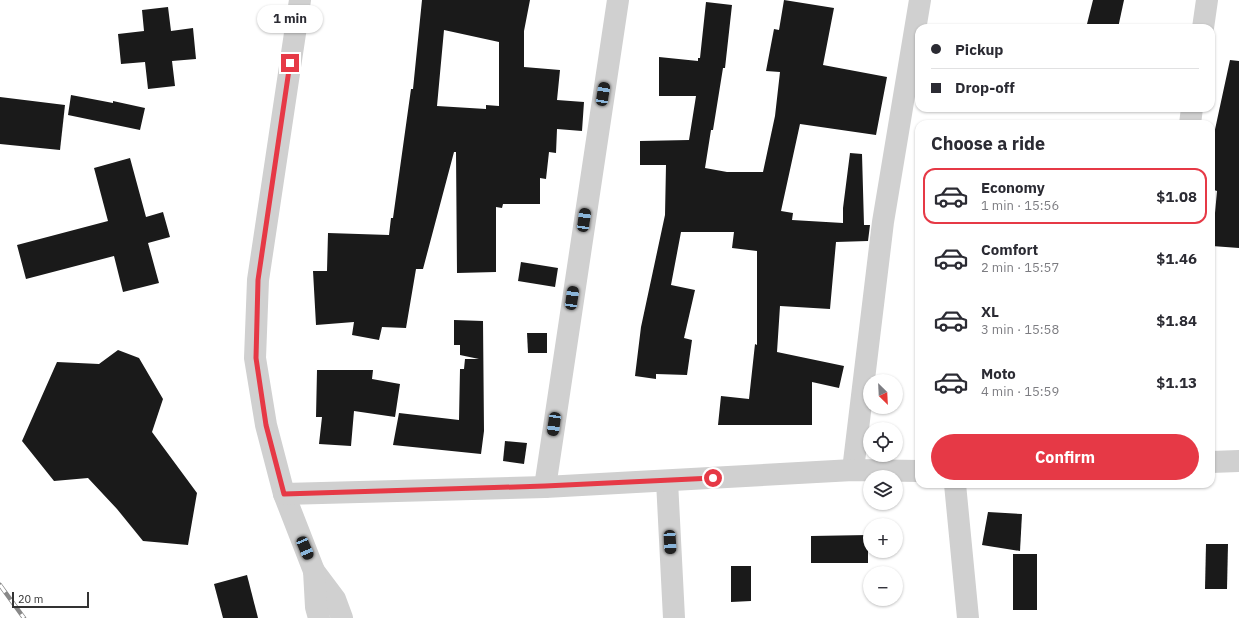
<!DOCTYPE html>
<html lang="en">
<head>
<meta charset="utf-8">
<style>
  :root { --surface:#fff; --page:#f7f7f7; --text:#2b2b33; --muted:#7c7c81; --line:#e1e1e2; --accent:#e63946 }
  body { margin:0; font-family:"IBM Plex Sans",sans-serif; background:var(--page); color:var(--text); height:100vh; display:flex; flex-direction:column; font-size:15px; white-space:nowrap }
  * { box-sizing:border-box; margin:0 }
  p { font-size:13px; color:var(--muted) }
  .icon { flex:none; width:22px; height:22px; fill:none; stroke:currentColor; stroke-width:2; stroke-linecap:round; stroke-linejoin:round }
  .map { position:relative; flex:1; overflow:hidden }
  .details { position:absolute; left:915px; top:120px; width:300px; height:368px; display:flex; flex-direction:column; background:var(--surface); border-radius:12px; box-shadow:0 1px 3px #0004 }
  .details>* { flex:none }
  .guide { position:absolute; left:915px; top:24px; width:300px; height:88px; border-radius:12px; box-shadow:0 1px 3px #0004; display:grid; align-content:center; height:88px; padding:0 16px; background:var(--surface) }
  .needle { width:26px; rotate:156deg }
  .buttons { position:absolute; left:863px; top:374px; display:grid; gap:8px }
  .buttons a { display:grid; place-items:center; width:40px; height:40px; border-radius:50%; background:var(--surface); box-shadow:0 1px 3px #0004; font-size:20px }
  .scale { position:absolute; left:12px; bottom:10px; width:77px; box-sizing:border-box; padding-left:4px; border:2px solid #333; border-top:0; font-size:11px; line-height:14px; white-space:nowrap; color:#333; -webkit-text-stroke:3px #fff; paint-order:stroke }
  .end { position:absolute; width:18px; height:18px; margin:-9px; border:5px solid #e63946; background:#fff; box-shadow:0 0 0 2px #fff }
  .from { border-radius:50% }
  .bubble { position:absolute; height:28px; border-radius:14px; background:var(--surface); box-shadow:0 1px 3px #0004; font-size:13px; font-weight:700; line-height:28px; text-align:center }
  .car { position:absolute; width:12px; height:24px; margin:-12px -6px; border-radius:5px; box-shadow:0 0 3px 1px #0007; background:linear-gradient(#222 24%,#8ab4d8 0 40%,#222 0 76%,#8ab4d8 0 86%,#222 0) }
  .guide b { display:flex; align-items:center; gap:14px; height:38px; font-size:15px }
  .guide b+b { border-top:1px solid var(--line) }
  .guide i { width:10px; height:10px; background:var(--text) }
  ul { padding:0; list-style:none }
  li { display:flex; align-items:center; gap:12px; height:56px; margin:0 8px 6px; padding:0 8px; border:2px solid transparent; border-radius:12px }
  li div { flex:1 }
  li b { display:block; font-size:15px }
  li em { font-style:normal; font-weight:700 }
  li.current { border-color:var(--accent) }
  li>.icon { width:36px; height:36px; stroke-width:1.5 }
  h2 { padding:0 16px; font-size:18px; line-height:48px }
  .action { display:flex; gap:8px; margin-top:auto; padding:8px 16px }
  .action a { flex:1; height:46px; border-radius:24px; background:var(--accent); color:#fff; font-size:16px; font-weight:700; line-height:46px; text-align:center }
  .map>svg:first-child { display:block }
</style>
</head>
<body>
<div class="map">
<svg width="1239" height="618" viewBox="0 0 1239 618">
  <rect width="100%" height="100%" fill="#fff"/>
  <!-- building -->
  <g fill="#1a1a1a" fill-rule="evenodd">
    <path d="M422 0H530L524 31V67L560 70 557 100 584 102 582 131 557 129 556 153 549 152 546 179 540 178V204H503L502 208 496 207V272L457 273 456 152H454L423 269H416L406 328 382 327 379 340 352 335 354 322 316 325 313 271H327L328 233 389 235 391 218H393L411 89H413ZM444 30 499 42V106L486 105V109L437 106Z"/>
    <polygon points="784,0 834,8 823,65 887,77 876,135 800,124 781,211 793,213 792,220 843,223 843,208 850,153 862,154 864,225 870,225 868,241 836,242 830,309 780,306 777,352 844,366 839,388 812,382 812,425 718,425 721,396 749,399 755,344 757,345 757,251 732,248 734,232 681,232 671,285 695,290 684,338 692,340 687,375 656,374 656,379 635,376 641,327 665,215 666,165 640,165 640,141 689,140 696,96 659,96 659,57 698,61 698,58 700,58 706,2 732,5 725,68 723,68 713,130 711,130 705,168 727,172 763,172 775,116 780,72 766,71 774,29 779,30"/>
    <polygon points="1093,0 1124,0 1118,28 1086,28"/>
    <polygon points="168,7 171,31 193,28 196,59 172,61 175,86 148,89 145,62 121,64 118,34 144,31 142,10"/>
    <polygon points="1230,60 1239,61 1239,248 1212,246 1217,191 1211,189 1211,148"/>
    <polygon points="71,95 113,103 113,101 145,108 140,130 68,115"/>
    <polygon points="0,97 65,105 60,150 0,144"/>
    <polygon points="130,158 146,217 163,212 170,237 148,243 159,283 123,292 114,256 26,279 17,245 108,221 94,168"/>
    <polygon points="521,262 558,268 555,287 518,281"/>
    <polygon points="454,320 483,321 484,431 481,454 393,445 399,413 459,420 460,369 464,369 465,359 479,359 460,355 460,345 454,345"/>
    <polygon points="527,333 547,333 547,353 528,353"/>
    <polygon points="118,350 139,358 163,399 152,432 197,493 188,545 143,541 117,509 88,478 54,481 22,441 57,362 99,364"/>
    <polygon points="317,370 373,370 372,379 400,384 395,417 354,411 351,446 319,444 322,417 316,417"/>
    <polygon points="505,441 527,443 524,464 503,461"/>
    <polygon points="988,512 1022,514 1020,551 982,545"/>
    <polygon points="868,535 868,563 811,563 811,536"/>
    <polygon points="1206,544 1228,544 1227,589 1205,589"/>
    <rect x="1013" y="554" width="24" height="56"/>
    <polygon points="731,566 751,566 751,601 731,602"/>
    <polygon points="247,575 258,618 223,618 214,584"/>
  </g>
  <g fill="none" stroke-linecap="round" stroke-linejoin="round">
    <!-- minor -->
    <g stroke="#d0d0d0" stroke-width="22">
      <polyline points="300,0 258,280 255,358 266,425 284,494 314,571 335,599 342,618"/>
      <polyline points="1203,28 1207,0"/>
      <polyline points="1190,124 1192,108"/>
      <polyline points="1211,462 1239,461"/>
      <polyline points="853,470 883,222 920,0"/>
      <polyline points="667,481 674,618"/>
      <polyline points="955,484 968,618"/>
      <polyline points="545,487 618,0"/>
      <polyline points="284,494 545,487 853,470 919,471"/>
      <polyline points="314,571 316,607 319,618"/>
    </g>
    <defs>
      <polyline id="rail" points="0,585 24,618"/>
    </defs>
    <!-- rail casing -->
    <use href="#rail" stroke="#888" stroke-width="4.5"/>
    <!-- rail -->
    <use href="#rail" stroke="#fff" stroke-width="3" stroke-dasharray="9" stroke-linecap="butt"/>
  </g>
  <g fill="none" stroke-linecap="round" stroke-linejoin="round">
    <!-- route -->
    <polyline stroke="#e63946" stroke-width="5" points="290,63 258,280 256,358 266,425 284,494 545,486 713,478"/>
  </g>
</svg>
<div class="buttons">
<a><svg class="needle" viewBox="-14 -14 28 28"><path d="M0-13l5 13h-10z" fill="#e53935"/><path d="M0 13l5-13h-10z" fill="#7c7c81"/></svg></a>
<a><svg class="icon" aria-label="locate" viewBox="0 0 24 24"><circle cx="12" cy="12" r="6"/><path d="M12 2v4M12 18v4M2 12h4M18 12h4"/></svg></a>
<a><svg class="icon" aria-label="layers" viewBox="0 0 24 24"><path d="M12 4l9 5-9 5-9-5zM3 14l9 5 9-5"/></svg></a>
<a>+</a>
<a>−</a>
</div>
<div class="scale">20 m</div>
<i class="end from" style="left:713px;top:478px"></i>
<i class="end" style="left:290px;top:63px"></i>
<div class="bubble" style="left:257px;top:5px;width:66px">1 min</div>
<i class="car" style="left:603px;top:94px;rotate:9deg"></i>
<i class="car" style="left:584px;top:220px;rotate:8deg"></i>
<i class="car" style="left:572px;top:298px;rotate:8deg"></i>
<i class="car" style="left:554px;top:424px;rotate:188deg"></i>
<i class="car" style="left:670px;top:542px;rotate:177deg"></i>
<i class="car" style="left:305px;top:548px;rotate:157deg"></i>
<div class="guide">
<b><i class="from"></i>Pickup</b>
<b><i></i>Drop-off</b>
</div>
<section class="details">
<h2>Choose a ride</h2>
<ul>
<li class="current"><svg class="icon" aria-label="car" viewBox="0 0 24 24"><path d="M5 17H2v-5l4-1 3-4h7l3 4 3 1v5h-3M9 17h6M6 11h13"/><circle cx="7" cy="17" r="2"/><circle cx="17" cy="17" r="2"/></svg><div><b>Economy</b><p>1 min · 15:56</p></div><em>$1.08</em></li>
<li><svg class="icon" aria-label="car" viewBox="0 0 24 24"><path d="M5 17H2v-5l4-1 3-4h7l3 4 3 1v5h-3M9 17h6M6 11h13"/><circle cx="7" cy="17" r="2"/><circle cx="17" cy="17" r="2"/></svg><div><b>Comfort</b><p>2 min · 15:57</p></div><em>$1.46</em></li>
<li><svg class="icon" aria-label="car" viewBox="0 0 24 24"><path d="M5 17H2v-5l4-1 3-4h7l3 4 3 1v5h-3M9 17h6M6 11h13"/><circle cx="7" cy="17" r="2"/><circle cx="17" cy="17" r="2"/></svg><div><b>XL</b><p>3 min · 15:58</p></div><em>$1.84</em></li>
<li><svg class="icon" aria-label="car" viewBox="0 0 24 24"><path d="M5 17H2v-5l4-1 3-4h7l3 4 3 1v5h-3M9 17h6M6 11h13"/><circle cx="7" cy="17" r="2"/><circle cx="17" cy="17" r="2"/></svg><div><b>Moto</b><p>4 min · 15:59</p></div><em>$1.13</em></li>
</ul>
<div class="action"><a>Confirm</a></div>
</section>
</div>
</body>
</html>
